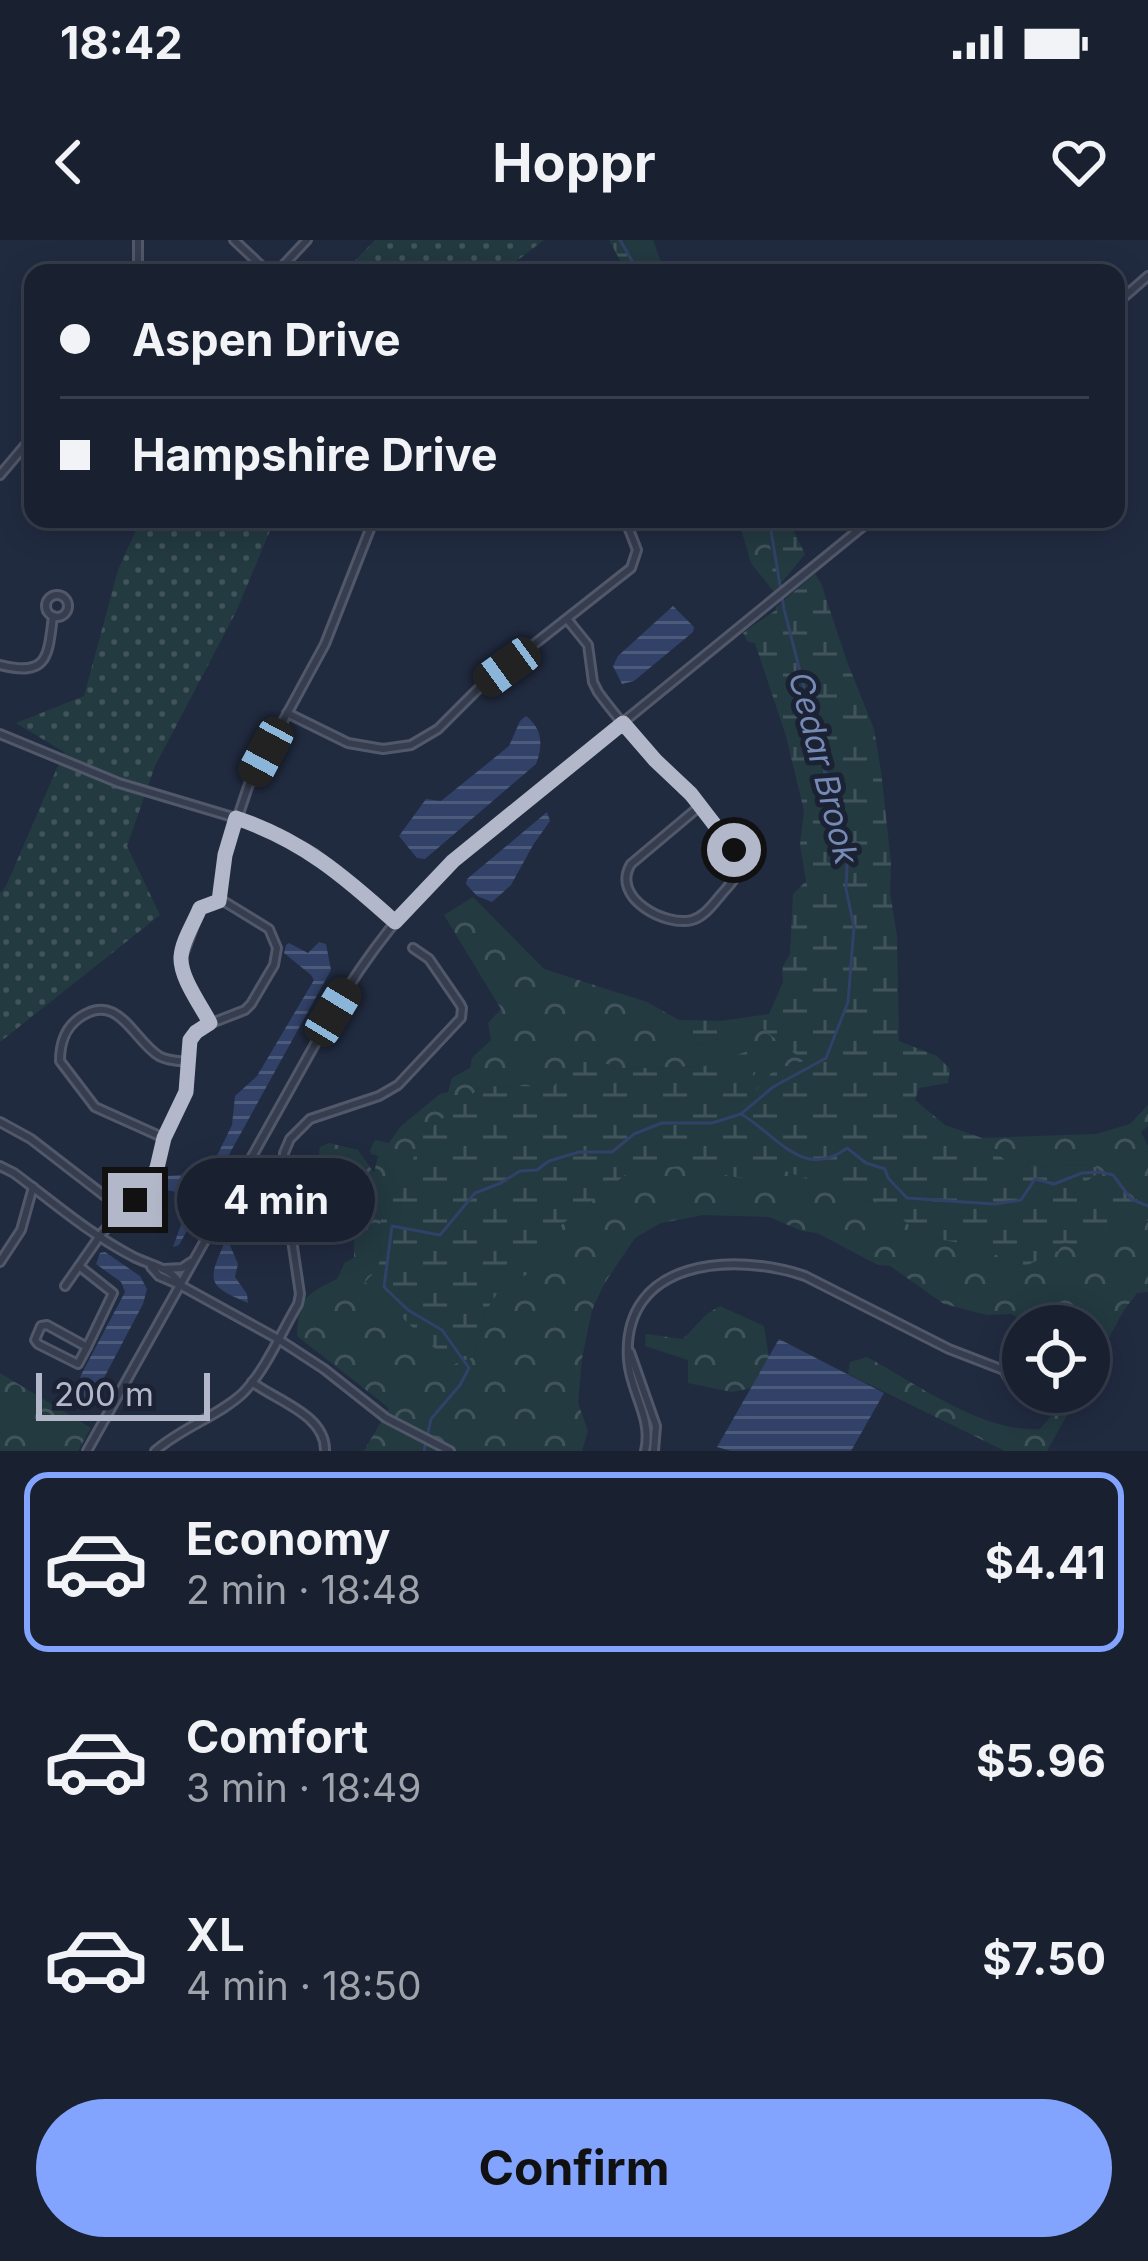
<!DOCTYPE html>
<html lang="en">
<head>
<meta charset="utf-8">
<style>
  :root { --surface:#192030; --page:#222838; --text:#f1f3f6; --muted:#9fa3ab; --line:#373e4c; --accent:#82a4ff }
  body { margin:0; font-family:Inter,sans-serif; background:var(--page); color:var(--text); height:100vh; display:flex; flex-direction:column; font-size:45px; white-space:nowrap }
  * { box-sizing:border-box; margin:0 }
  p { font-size:39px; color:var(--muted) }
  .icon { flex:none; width:66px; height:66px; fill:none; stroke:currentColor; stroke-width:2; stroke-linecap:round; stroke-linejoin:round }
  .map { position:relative; height:1211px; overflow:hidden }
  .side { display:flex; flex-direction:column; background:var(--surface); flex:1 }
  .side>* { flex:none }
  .hud { position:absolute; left:24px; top:24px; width:1101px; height:264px; border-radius:24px; box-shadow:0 6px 30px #0003,0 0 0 3px var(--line); display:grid; align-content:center; height:264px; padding:0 36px; background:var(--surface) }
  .buttons { position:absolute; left:1002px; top:1065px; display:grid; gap:24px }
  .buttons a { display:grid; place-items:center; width:108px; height:108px; border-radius:50%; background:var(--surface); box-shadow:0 6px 30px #0003,0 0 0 3px var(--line); font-size:60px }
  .scale { position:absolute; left:36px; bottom:30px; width:174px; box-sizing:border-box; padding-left:12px; border:6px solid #b2b8ca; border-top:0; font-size:33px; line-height:42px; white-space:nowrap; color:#b2b8ca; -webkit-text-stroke:9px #1b2234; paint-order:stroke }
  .end { position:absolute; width:54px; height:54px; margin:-27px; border:15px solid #b2b8ca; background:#111; box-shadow:0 0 0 6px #111 }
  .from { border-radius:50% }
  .bubble { position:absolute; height:84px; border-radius:42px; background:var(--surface); box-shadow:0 6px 30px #0003,0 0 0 3px var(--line); font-size:39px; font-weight:700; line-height:84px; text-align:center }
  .car { position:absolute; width:36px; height:72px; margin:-36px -18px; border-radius:15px; box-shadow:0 0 9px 3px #0007; background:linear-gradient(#222 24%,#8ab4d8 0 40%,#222 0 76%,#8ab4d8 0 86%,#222 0) }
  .hud b { display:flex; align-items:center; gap:42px; height:114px; font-size:45px }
  .hud b+b { border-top:3px solid var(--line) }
  .hud i { width:30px; height:30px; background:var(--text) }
  ul { padding:21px 0 0; list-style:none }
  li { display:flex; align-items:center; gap:36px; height:180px; margin:0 24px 18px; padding:0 12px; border:6px solid transparent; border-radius:24px }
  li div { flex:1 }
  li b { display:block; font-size:45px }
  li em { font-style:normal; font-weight:700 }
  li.on { border-color:var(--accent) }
  li>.icon { width:108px; height:108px; stroke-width:1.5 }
  .action { display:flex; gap:24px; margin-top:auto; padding:24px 36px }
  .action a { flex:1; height:138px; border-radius:72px; background:var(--accent); color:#111; font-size:48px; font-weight:700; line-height:138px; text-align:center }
  .status { display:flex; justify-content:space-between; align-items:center; height:84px; padding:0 60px; background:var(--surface); direction:ltr }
  .status svg { height:33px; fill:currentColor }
  header { display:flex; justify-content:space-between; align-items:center; height:156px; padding:0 36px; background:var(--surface); font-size:54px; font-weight:700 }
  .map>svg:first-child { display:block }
</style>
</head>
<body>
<div class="status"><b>18:42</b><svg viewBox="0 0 49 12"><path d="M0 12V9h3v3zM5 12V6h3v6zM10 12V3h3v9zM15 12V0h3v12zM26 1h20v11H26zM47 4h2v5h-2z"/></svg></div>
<header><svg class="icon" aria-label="back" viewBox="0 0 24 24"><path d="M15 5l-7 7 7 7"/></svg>Hoppr<svg class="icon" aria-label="heart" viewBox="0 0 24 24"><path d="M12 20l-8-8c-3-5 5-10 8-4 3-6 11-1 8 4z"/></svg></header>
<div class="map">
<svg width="1148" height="1211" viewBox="0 0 1148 1211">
  <defs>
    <pattern id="grass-dots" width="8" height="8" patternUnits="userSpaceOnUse" patternTransform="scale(3)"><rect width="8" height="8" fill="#233a41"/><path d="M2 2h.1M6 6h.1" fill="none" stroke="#41545b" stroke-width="1.8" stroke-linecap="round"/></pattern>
    <pattern id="forest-crowns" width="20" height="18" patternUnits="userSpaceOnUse" patternTransform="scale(3)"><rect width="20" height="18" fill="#233a41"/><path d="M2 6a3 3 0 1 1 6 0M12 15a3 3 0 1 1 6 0" fill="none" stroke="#41545b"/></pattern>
    <pattern id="wetland-marsh" width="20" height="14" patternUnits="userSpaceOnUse" patternTransform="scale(3)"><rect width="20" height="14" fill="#233a41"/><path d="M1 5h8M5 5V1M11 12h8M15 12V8" fill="none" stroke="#41545b"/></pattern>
    <pattern id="water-rules" width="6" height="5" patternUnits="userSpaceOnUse" patternTransform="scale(3)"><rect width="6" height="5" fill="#314167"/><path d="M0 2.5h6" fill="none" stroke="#4c5a7b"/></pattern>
  </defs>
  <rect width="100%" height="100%" fill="#212b40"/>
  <!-- grass -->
  <g fill="url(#grass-dots)">
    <polygon points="375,0 544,0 501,33 343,33"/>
    <polygon points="141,279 275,279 236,372 155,526 127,606 160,675 0,802 0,653 6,646 64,512 16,483 84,456 118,330"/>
  </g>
  <!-- forest -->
  <g fill="url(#forest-crowns)">
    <polygon points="738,279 764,279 770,300 774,352 751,323"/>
    <path d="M473 657 544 729 647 762 682 802 704 804 759 786 805 821 774 830 751 856 745 850 751 811 705 826 616 829 590 816 552 847 482 846 422 896 406 940 381 965 379 1028 474 1117 485 1072 501 1048 530 1033 561 985 629 931 682 925 740 938 785 930 868 961 886 964 921 996 977 1006 1023 1027 1064 1003 1093 990 1109 989 1136 972 1148 981V1052L1137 1053 1124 1070 1089 1135V1086H1034L1011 1074 987 1075 944 1064 890 1026 878 1025 817 993 802 991 769 977 703 975 661 983 635 998 604 1044 592 1070 582 1118 578 1163 588 1191 582 1211H364L389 1168 297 1096C299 1057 305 1055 337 1039L345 1022 354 1018V1000L359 990 334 969 321 942 315 938 320 907 329 903 358 910 374 933 378 916 371 914 370 910 375 900 389 903 401 886 440 854 448 852 452 838 470 828 472 818 491 800 488 783 501 769 444 675Z"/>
    <polygon points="1148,865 1148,886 1141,892 1148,906 1148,959 1131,959 1123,948 1083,963 1074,949 1095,925 1012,927 982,898 1096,894 1130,884"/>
    <polygon points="720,1066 764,1086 769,1118 752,1148 732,1152 688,1143 688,1120 645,1106 646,1094 683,1099 707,1074"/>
    <path d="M867 1117C917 1144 983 1193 1040 1189L1060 1165 1063 1152H1080L1047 1211H1005L848 1134 850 1122Z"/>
    <polygon points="0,1133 91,1188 78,1211 0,1211"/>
  </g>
  <!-- wetland -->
  <g fill="url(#wetland-marsh)">
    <polygon points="609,0 653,0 665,33 627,33"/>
    <polygon points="764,279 788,279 805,314 774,352 770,300"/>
    <polygon points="815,334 821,343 846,419 874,489 881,531 891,623 890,652 897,696 899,801 937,816 950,829 948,843 919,848 915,860 945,885 982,898 1012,927 1095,925 1100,932 1075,949 1083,963 1124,947 1131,959 1148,959 1148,981 1136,973 1109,989 1093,991 1081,1006 1064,1003 1058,1011 1023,1027 977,1006 921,996 886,964 868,961 785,931 740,938 682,926 630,931 561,985 530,1033 501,1048 485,1072 474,1117 452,1125 365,1042 379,1027 381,965 406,940 421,896 482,846 552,847 590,815 616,829 705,826 751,810 763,821 745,850 751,856 774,830 804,821 759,786 704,804 682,802 647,762 679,780 721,781 769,774 783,742 782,728 790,714 793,654 806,641 800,605 804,571 786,496 755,403 748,402 743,393 776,370 776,367"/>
  </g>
  <!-- water -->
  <g fill="url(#water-rules)">
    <polygon points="673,366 694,387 693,392 634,441 622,444 613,426 618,416"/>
    <path d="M526 476C543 489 543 506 536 524L425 619 417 618 399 596 426 559 441 561 509 506 520 481Z"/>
    <polygon points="547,572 550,581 533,605 511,645 492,662 477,656 466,644 467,639"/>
    <polygon points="319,702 326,704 331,730 184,996 179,1005 173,1007 192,954 165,950 161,941 167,936 200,933 211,928 232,885 235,856 257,836 314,740 311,735 284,713 286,705 289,703 308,713"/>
    <path d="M229 1003 238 1024 235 1037 247 1054 248 1063C208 1046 207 1042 224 1004Z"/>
    <polygon points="105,1012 140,1036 147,1049 143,1064 98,1149 91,1160 82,1163 75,1158 81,1135 125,1052 121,1042 96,1024 100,1013"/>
    <polygon points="779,1099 884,1153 851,1211 731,1211 717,1207"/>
  </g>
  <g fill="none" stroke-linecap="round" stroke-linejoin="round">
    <!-- stream -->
    <g stroke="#314167" stroke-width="3">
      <polyline points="620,0 639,33"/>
      <polyline points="741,874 773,847 826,818 848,762 854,687 846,649 848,603 835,568 784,369 769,279"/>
      <path d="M424 1211 431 1179 460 1145 469 1128 442 1090 408 1070 384 1047 392 986 440 995 475 953 501 943 520 931 537 930 549 921 579 912H612L634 894 662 883H712L741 874C775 893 803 942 847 908L866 923 885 929 888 938 907 958 994 964 1021 960 1035 939 1054 944 1082 933 1100 932 1113 935 1131 959 1148 966"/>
    </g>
    <defs>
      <g id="minor">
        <polyline points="234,0 269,33"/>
        <polyline points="138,33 138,0"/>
        <polyline points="276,33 307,0"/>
        <polyline points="1116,64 1148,36"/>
        <polyline points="0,235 33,196"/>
        <polyline points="88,279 98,279"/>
        <circle cx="57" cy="366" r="11"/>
        <path d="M567 379 588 405 593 442 598 452C614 474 633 496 651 517 670 537 739 598 739 625 739 637 727 647 720 656 712 665 704 677 692 680 666 687 610 658 631 624L700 566"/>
        <path d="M0 425C48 437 48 417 53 376"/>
        <polyline points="287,473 348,503 383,509 411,505 438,489 480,447 631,328 637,310 625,279"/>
        <polyline points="0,494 119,543 236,578 279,594 315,614 395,682"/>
        <polyline points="219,661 225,615 249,544 325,404 374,279"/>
        <polyline points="0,882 31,899 123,970"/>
        <path d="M164 898 95 867 60 821C60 804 64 789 79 778 118 750 133 800 159 816 168 821 178 821 188 822"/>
        <path d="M0 926 14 933C53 962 88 993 132 1016 148 1025 171 1027 180 1044"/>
        <polyline points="0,1022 21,990 33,947"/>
        <polyline points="79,1026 113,1053 87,1107"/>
        <polyline points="151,1027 159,1036 180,1045 278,1099 324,1129 386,1178 450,1211"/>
        <polyline points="164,1029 182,1028 191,1022"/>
        <polyline points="65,1046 102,993 148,945 157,928 164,898 186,852 188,809 196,792 204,786 245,770 251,764 274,725 277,708 269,689 225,662 212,662 200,669 181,720 183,732 210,783"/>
        <polygon points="47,1085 87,1107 78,1124 38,1104 35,1100 41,1086"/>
        <polyline points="630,1112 656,1186 654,1211"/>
        <circle cx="1013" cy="1132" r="7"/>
        <path d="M252 1142C277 1161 326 1175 325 1211"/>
        <path d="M87 1211 333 772C366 716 405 665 453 621L872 279"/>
        <path d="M155 1211C181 1188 220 1175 243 1153 265 1131 282 1091 298 1064L300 1054 283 939 284 913 290 899 310 879 379 856 398 845 461 778 462 768 460 764 429 719 413 708"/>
        <path d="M645 1211C653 1178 630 1152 628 1120 621 1018 735 1012 805 1036L949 1109 1006 1131"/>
      </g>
    </defs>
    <!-- minor casing -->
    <use href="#minor" stroke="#51586a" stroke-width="12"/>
    <!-- minor -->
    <use href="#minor" stroke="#363d4f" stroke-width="6"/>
  </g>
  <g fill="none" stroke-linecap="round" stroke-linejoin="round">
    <!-- route -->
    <path stroke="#b2b8ca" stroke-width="15" d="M135 960 148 945 157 928 164 898 186 852 190 800 196 792 210 783C201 765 180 738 181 717 182 701 194 683 200 668L219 661 225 615 236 578C302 600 344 636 395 682L453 621 623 483 655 520 691 554 734 610"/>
  </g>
  <g text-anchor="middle" stroke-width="10" stroke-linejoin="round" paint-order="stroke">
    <!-- water labels -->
    <g font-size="33" font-style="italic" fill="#768ab5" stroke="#1b2234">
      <text transform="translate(824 528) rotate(76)" y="12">Cedar Brook</text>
    </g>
  </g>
</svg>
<div class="buttons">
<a><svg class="icon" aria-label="locate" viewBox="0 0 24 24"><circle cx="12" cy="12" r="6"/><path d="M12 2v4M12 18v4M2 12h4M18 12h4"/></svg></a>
</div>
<div class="scale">200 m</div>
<i class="end from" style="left:734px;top:610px"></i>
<i class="end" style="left:135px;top:960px"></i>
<div class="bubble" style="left:177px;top:918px;width:198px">4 min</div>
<i class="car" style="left:507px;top:427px;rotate:234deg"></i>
<i class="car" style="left:266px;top:512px;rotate:208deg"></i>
<i class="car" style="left:333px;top:772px;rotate:31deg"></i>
<div class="hud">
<b><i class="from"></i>Aspen Drive</b>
<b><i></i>Hampshire Drive</b>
</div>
</div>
<section class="side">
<ul>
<li class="on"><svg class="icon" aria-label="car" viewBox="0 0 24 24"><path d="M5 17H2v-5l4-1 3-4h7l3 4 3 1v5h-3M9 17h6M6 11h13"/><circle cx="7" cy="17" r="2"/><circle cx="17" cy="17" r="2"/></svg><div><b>Economy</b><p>2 min · 18:48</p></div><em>$4.41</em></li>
<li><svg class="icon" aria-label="car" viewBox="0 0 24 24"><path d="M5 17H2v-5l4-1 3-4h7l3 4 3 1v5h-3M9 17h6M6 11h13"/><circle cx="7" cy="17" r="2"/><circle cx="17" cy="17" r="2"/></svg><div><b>Comfort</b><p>3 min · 18:49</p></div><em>$5.96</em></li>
<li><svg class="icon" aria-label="car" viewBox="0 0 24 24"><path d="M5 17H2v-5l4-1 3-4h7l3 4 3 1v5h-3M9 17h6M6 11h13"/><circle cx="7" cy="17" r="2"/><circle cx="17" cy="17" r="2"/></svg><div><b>XL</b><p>4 min · 18:50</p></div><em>$7.50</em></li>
</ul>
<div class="action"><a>Confirm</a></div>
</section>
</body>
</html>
